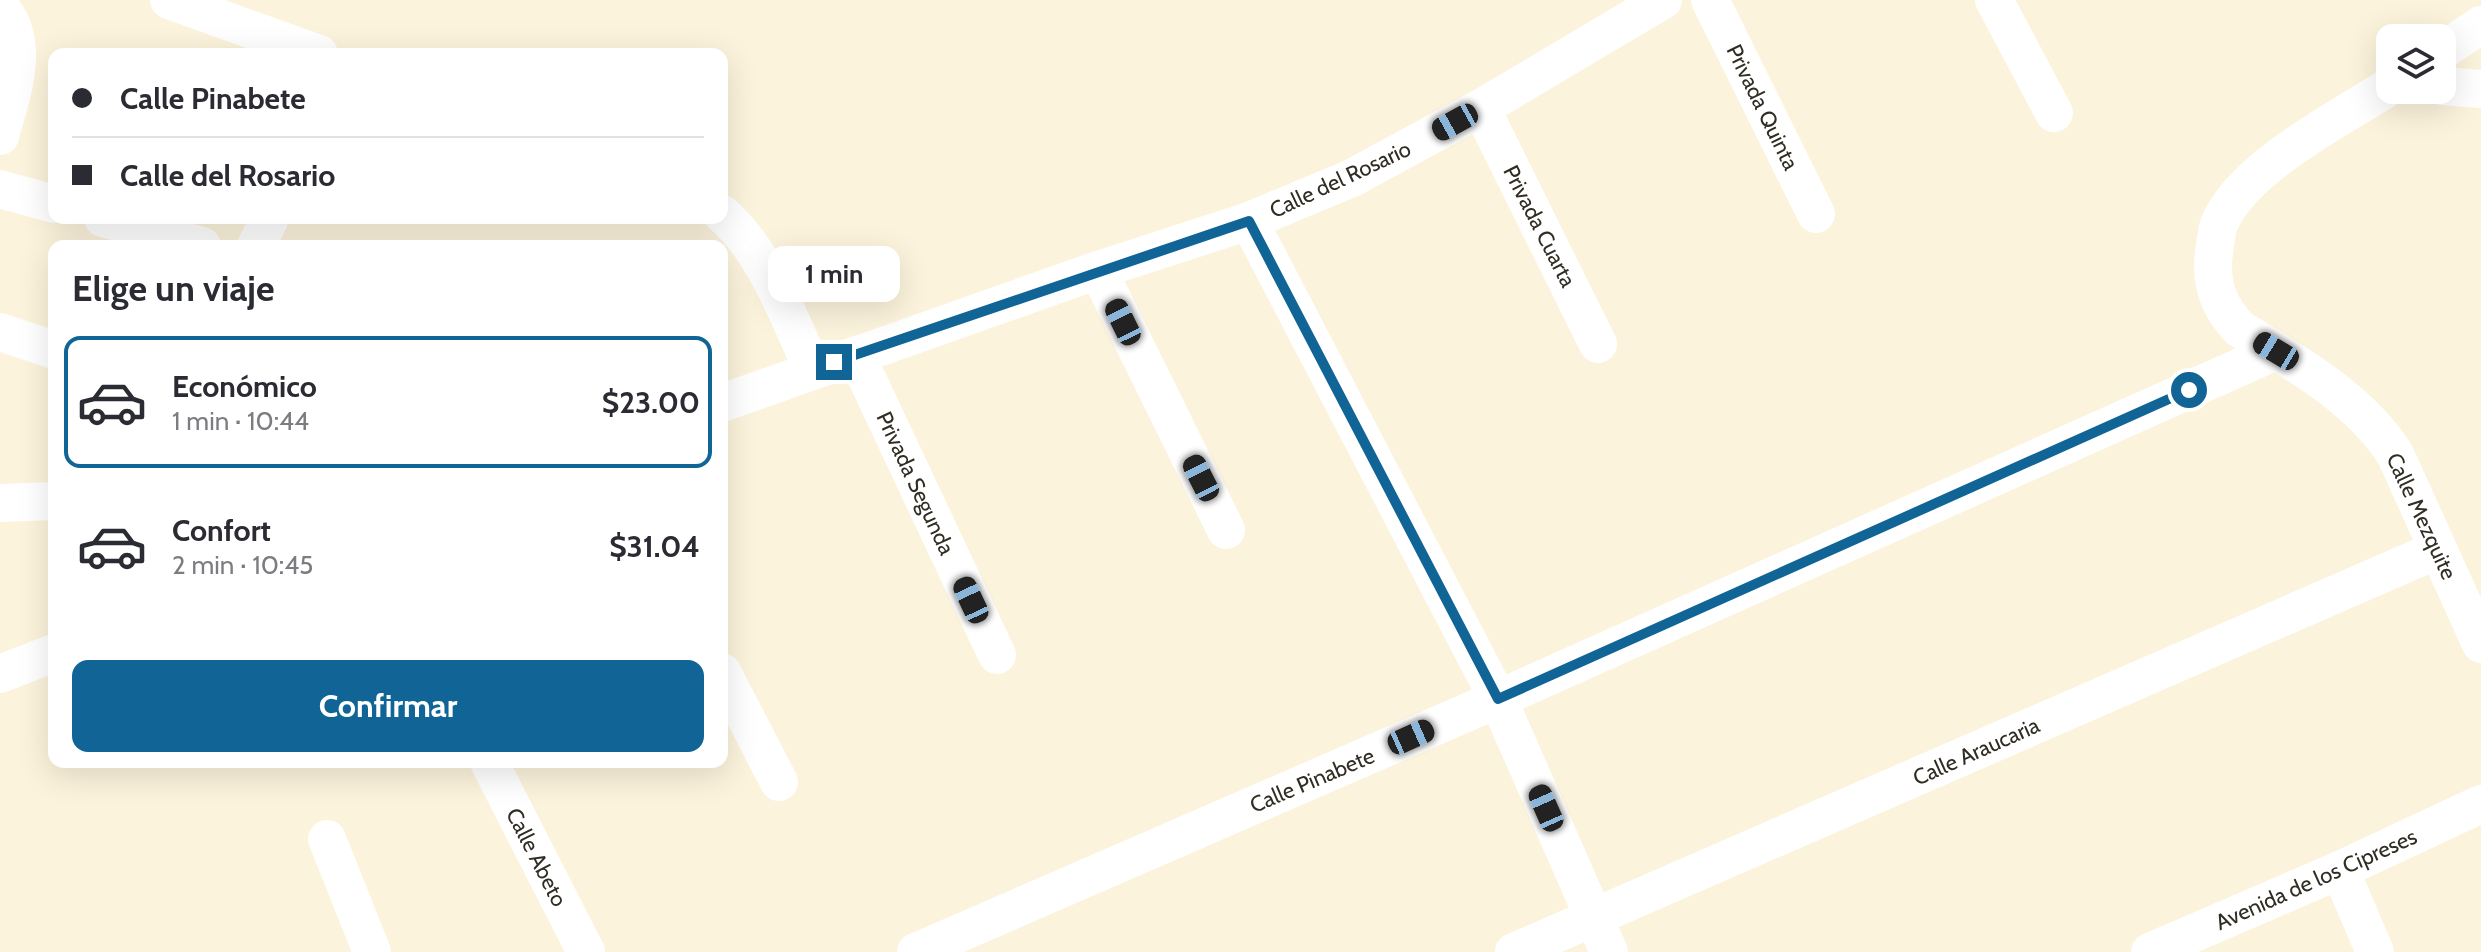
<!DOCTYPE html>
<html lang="es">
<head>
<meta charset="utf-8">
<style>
  :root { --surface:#fff; --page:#f7f7f7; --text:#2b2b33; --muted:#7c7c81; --line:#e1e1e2; --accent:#106596 }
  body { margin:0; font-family:Cabin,sans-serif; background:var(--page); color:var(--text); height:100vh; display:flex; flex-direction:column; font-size:30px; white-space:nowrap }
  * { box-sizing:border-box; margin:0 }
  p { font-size:26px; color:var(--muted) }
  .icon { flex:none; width:44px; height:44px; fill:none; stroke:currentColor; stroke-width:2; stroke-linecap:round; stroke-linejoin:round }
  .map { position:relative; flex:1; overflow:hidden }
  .details { position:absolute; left:48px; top:240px; width:680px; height:528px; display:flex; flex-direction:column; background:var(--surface); border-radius:16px; box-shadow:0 8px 32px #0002 }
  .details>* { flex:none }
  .hud { position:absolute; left:48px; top:48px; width:680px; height:176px; border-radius:16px; box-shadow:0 8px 32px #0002; display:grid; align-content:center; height:176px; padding:0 24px; background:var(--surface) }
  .tools { position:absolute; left:2376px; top:24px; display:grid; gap:16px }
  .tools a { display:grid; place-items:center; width:80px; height:80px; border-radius:16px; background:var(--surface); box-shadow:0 8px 32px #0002; font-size:40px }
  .end { position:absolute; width:36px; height:36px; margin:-18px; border:10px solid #106596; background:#fff; box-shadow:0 0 0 4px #fff }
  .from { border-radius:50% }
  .bubble { position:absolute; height:56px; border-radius:16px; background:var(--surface); box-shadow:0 8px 32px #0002; font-size:26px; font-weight:700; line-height:56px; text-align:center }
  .car { position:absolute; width:24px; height:48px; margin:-24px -12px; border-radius:10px; box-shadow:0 0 6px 2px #0007; background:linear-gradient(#222 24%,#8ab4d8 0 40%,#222 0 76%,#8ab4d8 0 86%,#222 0) }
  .hud b { display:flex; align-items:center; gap:28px; height:76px; font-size:30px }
  .hud b+b { border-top:2px solid var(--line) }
  .hud i { width:20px; height:20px; background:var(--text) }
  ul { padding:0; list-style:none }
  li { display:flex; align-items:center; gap:24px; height:132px; margin:0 16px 12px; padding:0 8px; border:4px solid transparent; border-radius:16px }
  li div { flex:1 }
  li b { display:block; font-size:30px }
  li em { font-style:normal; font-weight:700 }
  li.current { border-color:var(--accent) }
  li>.icon { width:72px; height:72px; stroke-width:1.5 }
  h2 { padding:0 24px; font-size:36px; line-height:96px }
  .button { display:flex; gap:16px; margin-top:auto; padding:16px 24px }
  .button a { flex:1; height:92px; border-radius:16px; background:var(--accent); color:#fff; font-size:32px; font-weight:700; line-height:92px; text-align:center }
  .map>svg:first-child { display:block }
</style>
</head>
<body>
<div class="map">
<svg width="2481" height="952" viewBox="0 0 2481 952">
  <rect width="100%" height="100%" fill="#fbf3db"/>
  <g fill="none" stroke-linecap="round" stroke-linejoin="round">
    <!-- minor -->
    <g stroke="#fff" stroke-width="38">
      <polyline points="169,0 319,54"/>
      <polyline points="1710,0 1816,214"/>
      <polyline points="1994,0 2054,113"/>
      <path d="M0 7C32 43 11 95 0 136"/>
      <polyline points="2442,51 2481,25"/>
      <path d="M2390 86C2338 120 2245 166 2220 222 2216 230 2216 242 2214 252 2210 283 2218 307 2240 329 2296 363 2359 398 2395 454L2481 644"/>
      <polyline points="2442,86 2481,89"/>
      <polyline points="1481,108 1598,344"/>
      <polyline points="0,189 54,204"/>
      <path d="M722 214C767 253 788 317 813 370"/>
      <polyline points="103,218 202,246"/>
      <polyline points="1249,221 1498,699 1609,952"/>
      <polyline points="256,246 270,218"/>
      <polyline points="1098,270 1226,530"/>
      <polyline points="0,332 54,350"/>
      <polyline points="856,355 997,655"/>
      <polyline points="722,403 1098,270 1249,221 1352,178 1481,108 1663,0"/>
      <polyline points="0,503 54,501"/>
      <polyline points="722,672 779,782"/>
      <polyline points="0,674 54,653"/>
      <polyline points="489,762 586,952"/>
      <polyline points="327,839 372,952"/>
      <polyline points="2340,870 2375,952"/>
      <polyline points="916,952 1498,699 2276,351"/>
      <polyline points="1514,952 2437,550"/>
      <polyline points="2150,952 2340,870 2481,804"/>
    </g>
  </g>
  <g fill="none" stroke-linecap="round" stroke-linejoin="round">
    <!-- route -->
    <polyline stroke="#106596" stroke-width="10" points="834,362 1249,221 1498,699 2189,390"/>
  </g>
  <g text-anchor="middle" stroke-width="8" stroke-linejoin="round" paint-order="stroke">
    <!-- street labels -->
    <g font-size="22" fill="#302d24" stroke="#fff">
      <text transform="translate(1763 107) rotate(64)" y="8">Privada Quinta</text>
      <text transform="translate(1340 179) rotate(-25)" y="8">Calle del Rosario</text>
      <text transform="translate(1540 226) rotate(63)" y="8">Privada Cuarta</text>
      <text transform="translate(916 483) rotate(65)" y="8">Privada Segunda</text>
      <text transform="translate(2422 516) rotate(65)" y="8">Calle Mezquite</text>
      <text transform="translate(1976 751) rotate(-24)" y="8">Calle Araucaria</text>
      <text transform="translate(1312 780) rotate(-23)" y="8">Calle Pinabete</text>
      <text transform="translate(537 857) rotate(63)" y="8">Calle Abeto</text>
      <text transform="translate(2316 879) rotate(-24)" y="8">Avenida de los Cipreses</text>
    </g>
  </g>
</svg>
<div class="tools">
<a><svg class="icon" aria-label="layers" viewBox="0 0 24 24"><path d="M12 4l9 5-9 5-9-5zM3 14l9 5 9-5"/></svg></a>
</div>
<i class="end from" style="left:2189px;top:390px"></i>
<i class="end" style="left:834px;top:362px"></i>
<div class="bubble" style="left:768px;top:246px;width:132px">1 min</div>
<i class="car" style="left:1455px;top:122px;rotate:241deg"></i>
<i class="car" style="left:1123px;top:322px;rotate:334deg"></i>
<i class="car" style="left:2276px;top:351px;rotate:301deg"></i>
<i class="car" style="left:1201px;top:478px;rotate:333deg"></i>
<i class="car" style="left:971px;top:600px;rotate:335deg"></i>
<i class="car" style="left:1411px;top:737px;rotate:66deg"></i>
<i class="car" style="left:1546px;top:808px;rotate:336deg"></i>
<div class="hud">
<b><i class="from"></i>Calle Pinabete</b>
<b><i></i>Calle del Rosario</b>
</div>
<section class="details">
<h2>Elige un viaje</h2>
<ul>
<li class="current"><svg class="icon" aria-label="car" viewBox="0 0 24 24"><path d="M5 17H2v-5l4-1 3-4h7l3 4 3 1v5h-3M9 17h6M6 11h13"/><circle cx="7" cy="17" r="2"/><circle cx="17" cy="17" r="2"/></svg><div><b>Económico</b><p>1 min · 10:44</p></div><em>$23.00</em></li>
<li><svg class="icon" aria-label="car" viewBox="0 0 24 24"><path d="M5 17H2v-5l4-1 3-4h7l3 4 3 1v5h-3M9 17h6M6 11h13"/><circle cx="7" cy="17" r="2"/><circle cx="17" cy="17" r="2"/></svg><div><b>Confort</b><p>2 min · 10:45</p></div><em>$31.04</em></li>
</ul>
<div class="button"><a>Confirmar</a></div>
</section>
</div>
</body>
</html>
